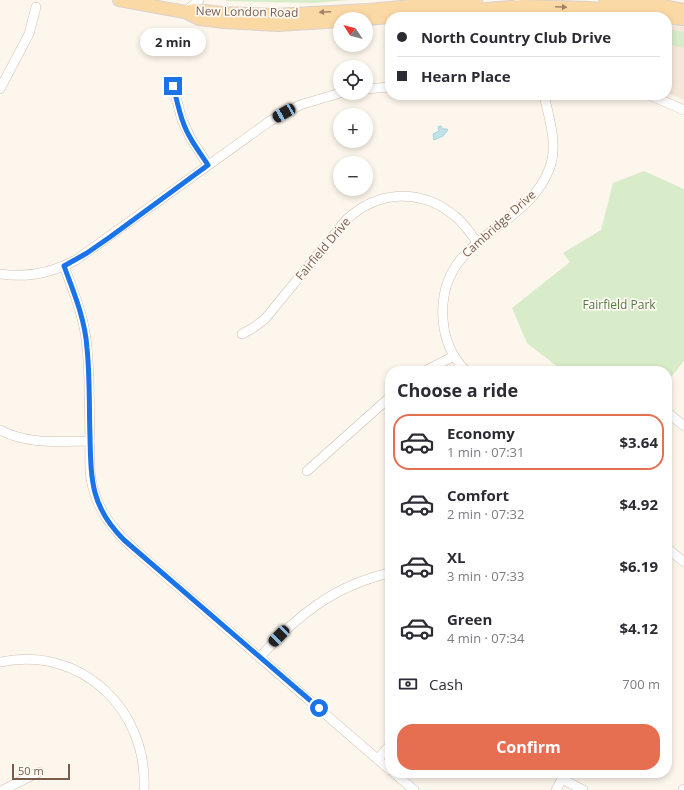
<!DOCTYPE html>
<html lang="en">
<head>
<meta charset="utf-8">
<style>
  :root { --surface:#fff; --page:#f7f7f7; --text:#2b2b33; --muted:#7c7c81; --line:#e1e1e2; --accent:#e76f51 }
  body { margin:0; font-family:"Open Sans",sans-serif; background:var(--page); color:var(--text); height:100vh; display:flex; flex-direction:column; font-size:15px; white-space:nowrap }
  * { box-sizing:border-box; margin:0 }
  p { font-size:13px; color:var(--muted) }
  .icon { flex:none; width:22px; height:22px; fill:none; stroke:currentColor; stroke-width:2; stroke-linecap:round; stroke-linejoin:round }
  .map { position:relative; flex:1; overflow:hidden }
  .details { position:absolute; left:385px; top:366px; width:287px; height:412px; display:flex; flex-direction:column; background:var(--surface); border-radius:16px; box-shadow:0 2px 6px #0003 }
  .details>* { flex:none }
  .banner { position:absolute; left:385px; top:12px; width:287px; height:88px; border-radius:16px; box-shadow:0 2px 6px #0003; display:grid; align-content:center; height:88px; padding:0 12px; background:var(--surface) }
  .needle { width:26px; rotate:306deg }
  .fabs { position:absolute; left:333px; top:12px; display:grid; gap:8px }
  .fabs a { display:grid; place-items:center; width:40px; height:40px; border-radius:50%; background:var(--surface); box-shadow:0 2px 6px #0003; font-size:20px }
  .scale { position:absolute; left:12px; bottom:10px; width:58px; box-sizing:border-box; padding-left:4px; border:2px solid #7a5c4d; border-top:0; font-size:11px; line-height:14px; white-space:nowrap; color:#7a5c4d; -webkit-text-stroke:3px #fffaf3; paint-order:stroke }
  .end { position:absolute; width:18px; height:18px; margin:-9px; border:5px solid #1a73e8; background:#fff; box-shadow:0 0 0 2px #fff }
  .from { border-radius:50% }
  .bubble { position:absolute; height:28px; border-radius:14px; background:var(--surface); box-shadow:0 2px 6px #0003; font-size:13px; font-weight:700; line-height:28px; text-align:center }
  .car { position:absolute; width:12px; height:24px; margin:-12px -6px; border-radius:5px; box-shadow:0 0 3px 1px #0007; background:linear-gradient(#222 24%,#8ab4d8 0 40%,#222 0 76%,#8ab4d8 0 86%,#222 0) }
  .banner b { display:flex; align-items:center; gap:14px; height:38px; font-size:15px }
  .banner b+b { border-top:1px solid var(--line) }
  .banner i { width:10px; height:10px; background:var(--text) }
  ul { padding:0; list-style:none }
  li { display:flex; align-items:center; gap:12px; height:56px; margin:0 8px 6px; padding:0 4px; border:2px solid transparent; border-radius:16px }
  li div { flex:1 }
  li b { display:block; font-size:15px }
  li em { font-style:normal; font-weight:700 }
  li.selected { border-color:var(--accent) }
  li>.icon { width:36px; height:36px; stroke-width:1.5 }
  h2 { padding:0 12px; font-size:18px; line-height:48px }
  .pay { display:flex; align-items:center; gap:10px; height:44px; padding:0 12px; font-size:15px }
  .pay p { margin-inline-start:auto }
  .cta { display:flex; gap:8px; margin-top:auto; padding:8px 12px }
  .cta a { flex:1; height:46px; border-radius:16px; background:var(--accent); color:#fff; font-size:16px; font-weight:700; line-height:46px; text-align:center }
  .map>svg:first-child { display:block }
</style>
</head>
<body>
<div class="map">
<svg width="684" height="790" viewBox="0 0 684 790">
  <rect width="100%" height="100%" fill="#fdf6ec"/>
  <!-- residential -->
  <polygon fill="#f5e8da" points="667,20 684,23 684,100 667,93"/>
  <!-- green -->
  <g fill="#d8ecc9">
    <polygon points="226,0 349,0 315,3 226,1"/>
    <polygon points="667,29 684,32 684,48 667,44"/>
    <polygon points="644,171 684,189 684,361 667,382 667,371 563,371 527,343 512,308 570,262 563,253 601,230 613,183"/>
  </g>
  <!-- water -->
  <polygon fill="#bfe3e8" stroke="#a5d3da" points="441,126 443,129 447,129 448,130 443,136 434,140 433,134 439,131 438,127"/>
  <g fill="none" stroke-linecap="round" stroke-linejoin="round">
    <defs>
      <g id="minor">
        <polyline points="519,0 522,6 529,17"/>
        <polyline points="185,12 199,0"/>
        <polyline points="173,86 182,120 191,139 208,165"/>
        <polyline points="0,89 29,34 36,7"/>
        <polyline points="366,89 390,87"/>
        <polyline points="649,95 684,110"/>
        <path d="M64 266C74 293 85 319 87 348 90 377 89 407 90 437 90 451 89 465 91 479 96 508 112 529 133 548L390 770"/>
        <path d="M0 274C27 278 52 273 76 260L270 121 300 105 340 93"/>
        <path d="M242 334 253 328 265 319 346 220C378 190 421 188 455 216 464 223 470 233 477 242"/>
        <polyline points="425,371 454,356"/>
        <path d="M466 371C452 358 444 338 443 319 437 235 527 232 550 167 558 144 549 118 544 95"/>
        <polyline points="667,412 684,426"/>
        <path d="M0 430C28 445 59 441 90 441"/>
        <polyline points="307,471 390,397"/>
        <polyline points="667,548 684,562"/>
        <path d="M260 657C296 616 335 585 390 573"/>
        <path d="M0 662C82 645 148 710 144 790"/>
        <polyline points="378,759 390,745"/>
        <polyline points="394,773 414,790"/>
        <polyline points="562,779 583,790"/>
        <polyline points="3,790 39,772"/>
        <polyline points="556,790 565,773"/>
        <polyline points="683,790 684,789"/>
      </g>
      <g id="major">
        <polyline points="119,0 185,12 199,19 224,22 278,25 340,21"/>
        <polyline points="605,0 653,4 684,10"/>
        <polyline points="185,12 196,10 221,13 275,15 369,10 476,0"/>
        <polyline points="393,17 522,6 590,8 684,19"/>
        <polyline points="366,19 390,17"/>
      </g>
    </defs>
    <!-- minor casing -->
    <use href="#minor" stroke="#d1beb0" stroke-width="10"/>
    <!-- major casing -->
    <use href="#major" stroke="#dad1cd" stroke-width="14"/>
    <!-- minor -->
    <use href="#minor" stroke="#fff" stroke-width="9"/>
    <!-- major -->
    <use href="#major" stroke="#fbd9a5" stroke-width="12"/>
  </g>
  <!-- one-way arrows -->
  <defs><path id="oneway-solid" d="M-6-.8H1V-3.2L6.5 0L1 3.2V.8H-6Z"/></defs>
  <g fill="#a18267">
    <use href="#oneway-solid" transform="translate(561 7) rotate(2)"/>
    <use href="#oneway-solid" transform="translate(325 12) rotate(177)"/>
  </g>
  <g fill="none" stroke-linecap="round" stroke-linejoin="round">
    <!-- route -->
    <path stroke="#1a73e8" stroke-width="5" d="M173 86C178 104 181 123 191 139 196 148 203 157 208 165L110 237 87 253 64 266C74 293 85 319 87 348 90 378 89 407 90 437 91 481 91 507 124 540L319 708"/>
  </g>
  <g text-anchor="middle" stroke-width="3.5" stroke-linejoin="round" paint-order="stroke">
    <!-- street labels -->
    <g font-size="12" fill="#7a5c4d" stroke="#fffaf3">
      <text transform="translate(247 12) rotate(1)" y="4">New London Road</text>
      <text transform="translate(499 224) rotate(-42)" y="4">Cambridge Drive</text>
      <text transform="translate(323 249) rotate(-50)" y="4">Fairfield Drive</text>
    </g>
    <!-- park labels -->
    <g font-size="12" fill="#537a41" stroke="#fffaf3">
      <text x="619" y="309">Fairfield Park</text>
    </g>
  </g>
</svg>
<div class="fabs">
<a><svg class="needle" viewBox="-14 -14 28 28"><path d="M0-13l5 13h-10z" fill="#e53935"/><path d="M0 13l5-13h-10z" fill="#7c7c81"/></svg></a>
<a><svg class="icon" aria-label="locate" viewBox="0 0 24 24"><circle cx="12" cy="12" r="6"/><path d="M12 2v4M12 18v4M2 12h4M18 12h4"/></svg></a>
<a>+</a>
<a>−</a>
</div>
<div class="scale">50 m</div>
<i class="end from" style="left:319px;top:708px"></i>
<i class="end" style="left:173px;top:86px"></i>
<div class="bubble" style="left:140px;top:28px;width:66px">2 min</div>
<i class="car" style="left:284px;top:113px;rotate:240deg"></i>
<i class="car" style="left:279px;top:636px;rotate:224deg"></i>
<div class="banner">
<b><i class="from"></i>North Country Club Drive</b>
<b><i></i>Hearn Place</b>
</div>
<section class="details">
<h2>Choose a ride</h2>
<ul>
<li class="selected"><svg class="icon" aria-label="car" viewBox="0 0 24 24"><path d="M5 17H2v-5l4-1 3-4h7l3 4 3 1v5h-3M9 17h6M6 11h13"/><circle cx="7" cy="17" r="2"/><circle cx="17" cy="17" r="2"/></svg><div><b>Economy</b><p>1 min · 07:31</p></div><em>$3.64</em></li>
<li><svg class="icon" aria-label="car" viewBox="0 0 24 24"><path d="M5 17H2v-5l4-1 3-4h7l3 4 3 1v5h-3M9 17h6M6 11h13"/><circle cx="7" cy="17" r="2"/><circle cx="17" cy="17" r="2"/></svg><div><b>Comfort</b><p>2 min · 07:32</p></div><em>$4.92</em></li>
<li><svg class="icon" aria-label="car" viewBox="0 0 24 24"><path d="M5 17H2v-5l4-1 3-4h7l3 4 3 1v5h-3M9 17h6M6 11h13"/><circle cx="7" cy="17" r="2"/><circle cx="17" cy="17" r="2"/></svg><div><b>XL</b><p>3 min · 07:33</p></div><em>$6.19</em></li>
<li><svg class="icon" aria-label="car" viewBox="0 0 24 24"><path d="M5 17H2v-5l4-1 3-4h7l3 4 3 1v5h-3M9 17h6M6 11h13"/><circle cx="7" cy="17" r="2"/><circle cx="17" cy="17" r="2"/></svg><div><b>Green</b><p>4 min · 07:34</p></div><em>$4.12</em></li>
</ul>
<div class="pay"><svg class="icon" aria-label="cash" viewBox="0 0 24 24"><path d="M3 7h18v10H3z"/><circle cx="12" cy="12" r="2"/></svg>Cash<p>700 m</p></div>
<div class="cta"><a>Confirm</a></div>
</section>
</div>
</body>
</html>
